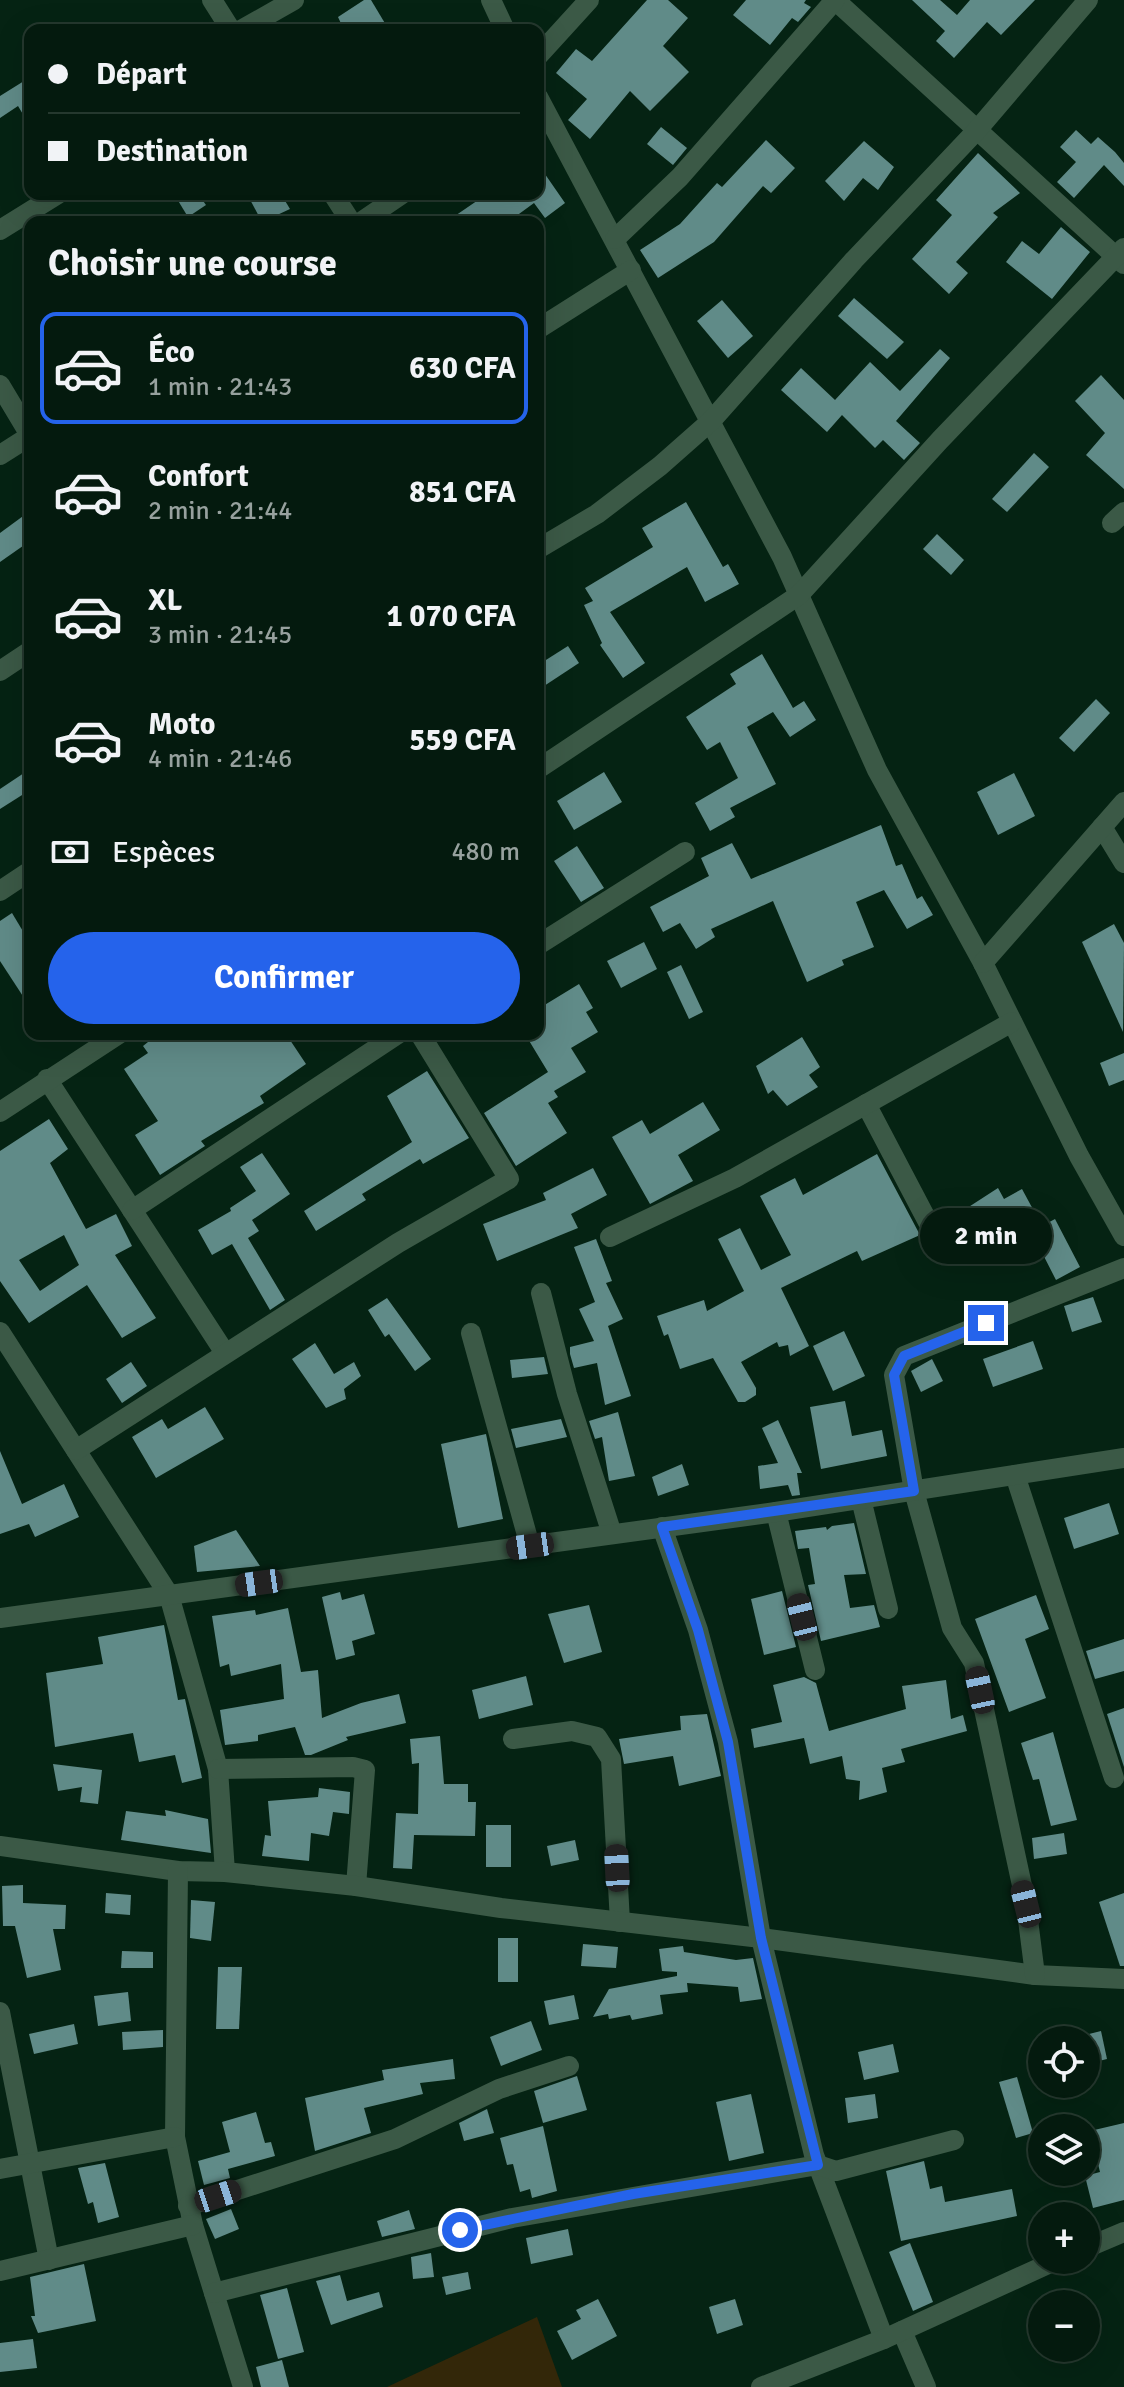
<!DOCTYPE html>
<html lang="fr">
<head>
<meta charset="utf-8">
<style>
  :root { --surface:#041a0e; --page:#0d2317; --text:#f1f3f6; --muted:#97a19e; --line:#25382e; --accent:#2563eb }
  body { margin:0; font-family:Signika,sans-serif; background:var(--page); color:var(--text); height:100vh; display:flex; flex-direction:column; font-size:30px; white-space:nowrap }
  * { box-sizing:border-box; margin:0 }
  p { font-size:26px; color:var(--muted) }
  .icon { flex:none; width:44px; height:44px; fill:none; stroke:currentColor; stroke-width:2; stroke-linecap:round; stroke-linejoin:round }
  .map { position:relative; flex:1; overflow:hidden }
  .details { position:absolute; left:24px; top:216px; width:520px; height:824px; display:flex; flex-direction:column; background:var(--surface); border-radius:16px; box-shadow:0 8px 32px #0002,0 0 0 2px var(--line) }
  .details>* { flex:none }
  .top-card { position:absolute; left:24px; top:24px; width:520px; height:176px; border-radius:16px; box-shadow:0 8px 32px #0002,0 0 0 2px var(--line); display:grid; align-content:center; height:176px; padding:0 24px; background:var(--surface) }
  .buttons { position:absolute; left:1028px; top:2026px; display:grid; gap:16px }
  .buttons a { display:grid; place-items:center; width:72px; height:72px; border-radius:50%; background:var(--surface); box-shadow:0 8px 32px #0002,0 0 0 2px var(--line); font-size:40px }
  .end { position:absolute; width:36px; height:36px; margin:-18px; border:10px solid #2563eb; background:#fff; box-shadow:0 0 0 4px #fff }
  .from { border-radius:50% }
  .bubble { position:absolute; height:56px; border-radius:28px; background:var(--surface); box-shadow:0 8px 32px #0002,0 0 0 2px var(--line); font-size:26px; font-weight:700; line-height:56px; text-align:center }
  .car { position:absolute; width:24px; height:48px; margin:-24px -12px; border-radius:10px; box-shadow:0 0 6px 2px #0007; background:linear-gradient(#222 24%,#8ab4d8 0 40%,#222 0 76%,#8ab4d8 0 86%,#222 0) }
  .top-card b { display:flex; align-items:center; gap:28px; height:76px; font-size:30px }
  .top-card b+b { border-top:2px solid var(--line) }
  .top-card i { width:20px; height:20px; background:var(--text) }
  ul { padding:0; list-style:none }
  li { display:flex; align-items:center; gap:24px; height:112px; margin:0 16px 12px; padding:0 8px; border:4px solid transparent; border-radius:16px }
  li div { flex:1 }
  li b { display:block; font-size:30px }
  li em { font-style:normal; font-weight:700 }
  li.current { border-color:var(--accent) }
  li>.icon { width:72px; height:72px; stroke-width:1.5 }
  h2 { padding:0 24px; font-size:36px; line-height:96px }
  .pay { display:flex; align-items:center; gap:20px; height:88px; padding:0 24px; font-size:30px }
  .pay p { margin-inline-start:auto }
  .primary-button { display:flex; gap:16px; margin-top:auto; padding:16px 24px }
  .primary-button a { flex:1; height:92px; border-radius:48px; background:var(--accent); color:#fff; font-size:32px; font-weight:700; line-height:92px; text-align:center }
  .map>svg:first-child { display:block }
</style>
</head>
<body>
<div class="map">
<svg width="1124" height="2387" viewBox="0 0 1124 2387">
  <rect width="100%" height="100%" fill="#052313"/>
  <!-- green -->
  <polygon fill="#332709" points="537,2317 562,2387 387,2387"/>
  <!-- building -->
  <g fill="#608b88" fill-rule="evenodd">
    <polygon points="364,0 371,0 389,30 344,30 338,17"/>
    <polygon points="647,0 668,0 688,18 663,46 689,72 650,111 630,91 590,139 568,120 587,99 556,73 576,49 592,61"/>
    <polygon points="746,0 806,0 804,3 811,7 798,22 792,18 770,45 733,15"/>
    <polygon points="912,0 940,0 957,15 970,0 1035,0 1001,35 987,22 954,58 936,41 945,31"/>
    <polygon points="24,81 30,91 30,126 18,106 0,118 0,96"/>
    <polygon points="661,127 687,148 673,165 647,144"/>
    <polygon points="1076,130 1091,144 1098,137 1115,152 1124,163 1124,186 1104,165 1074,198 1057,182 1076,162 1060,147"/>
    <polygon points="766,140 795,168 771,193 763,186 714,242 658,278 640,250 680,224 717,183 722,187"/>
    <polygon points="864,141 894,167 878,190 863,178 844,201 825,181"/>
    <polygon points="978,153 1020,193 993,213 998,217 956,262 968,273 949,294 912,259 952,215 936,200"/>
    <polygon points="538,164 565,203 545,218 534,203 508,222 446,222 487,194 538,194"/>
    <polygon points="174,194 198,194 206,205 188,217"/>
    <polygon points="247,194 281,194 290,209 262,222"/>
    <polygon points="1061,227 1090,252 1052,299 1006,262 1022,241 1039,254"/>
    <polygon points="854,298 904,342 887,359 838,316"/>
    <polygon points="722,300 753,336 728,358 697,321"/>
    <polygon points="940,349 950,358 896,421 920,443 904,460 883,440 875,448 842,415 827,432 781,390 801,368 835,400 870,362 900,391"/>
    <polygon points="1101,375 1124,400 1124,489 1086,455 1105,433 1075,401"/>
    <polygon points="1034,453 1049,467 1007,512 992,499"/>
    <polygon points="686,502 723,567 728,564 739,584 705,602 687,567 610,612 645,663 623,678 600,645 602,643 584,605 593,601 585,588 653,547 642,528"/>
    <polygon points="30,511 30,541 0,562 0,533"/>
    <polygon points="937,534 964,560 951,575 923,549"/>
    <polygon points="568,646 579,663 538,690 538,665"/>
    <polygon points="762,654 793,708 804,701 816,720 790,737 773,712 747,727 776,784 730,808 735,817 710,831 695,803 738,778 720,742 707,750 686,717 736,684 730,674"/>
    <polygon points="1096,699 1110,713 1074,752 1059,738"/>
    <polygon points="30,769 30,790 0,809 0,789"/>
    <polygon points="604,772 622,802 574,830 557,801"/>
    <polygon points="1014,773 1035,816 998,835 977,792"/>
    <polygon points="881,825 896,866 902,864 917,899 922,896 933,915 907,929 884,890 856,902 874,947 842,960 844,965 807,982 773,901 711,929 715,937 696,949 680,923 663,932 650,907 709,876 701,858 732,843 751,879"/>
    <polygon points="577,846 604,888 581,902 554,861"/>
    <polygon points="12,913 30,943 30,1007 0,961 0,921"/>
    <polygon points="1114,924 1124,943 1123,1032 1082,942"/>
    <polygon points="644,942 657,969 621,988 607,961"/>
    <polygon points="681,965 703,1012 689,1019 667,972"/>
    <polygon points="579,984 593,1008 586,1012 598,1032 571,1048 586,1072 554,1091 558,1097 548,1103 567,1133 516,1166 484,1113 548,1072 525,1034 538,1034 538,1009"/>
    <polygon points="158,1034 286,1034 306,1064 260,1096 264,1103 201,1141 205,1146 160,1175 135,1135 158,1121 124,1069 148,1053 143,1046"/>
    <polygon points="802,1037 820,1067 809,1075 818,1087 787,1106 773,1090 768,1094 756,1066"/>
    <polygon points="1124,1053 1124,1080 1109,1086 1100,1063"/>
    <polygon points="427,1071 469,1138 423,1164 420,1159 362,1194 366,1200 316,1231 304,1211 412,1142 387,1096"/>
    <polygon points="703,1102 720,1130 678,1155 693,1181 650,1204 612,1137 642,1120 650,1134"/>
    <path d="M49 1119 68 1149 50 1163 86 1229 116 1214 132 1246 115 1255 156 1318 122 1338 87 1285 29 1323 0 1281V1151ZM64 1235 79 1265 40 1291 19 1260Z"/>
    <polygon points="262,1153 290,1194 252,1220 259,1231 248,1238 285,1300 270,1310 232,1244 212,1255 198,1230 231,1211 230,1208 256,1191 240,1167"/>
    <polygon points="877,1154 920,1235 862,1261 857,1251 781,1288 809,1346 790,1356 788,1345 779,1347 777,1342 741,1362 756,1388 756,1395 745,1402 738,1402 713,1358 680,1369 668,1334 664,1336 657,1316 704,1300 707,1311 744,1291 718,1239 740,1228 761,1270 791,1255 760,1196 795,1178 803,1195"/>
    <polygon points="593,1168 607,1195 571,1214 578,1228 497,1261 483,1224 546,1200 543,1193"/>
    <polygon points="998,1188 1004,1199 1022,1189 1042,1226 1055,1219 1080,1267 1056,1280 1033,1235 1013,1245 995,1212 957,1237 947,1221"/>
    <polygon points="596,1239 612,1281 606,1283 623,1319 608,1326 631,1396 605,1405 597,1363 574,1368 570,1354 570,1347 594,1341 579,1309 595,1302 574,1247"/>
    <polygon points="1093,1297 1102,1322 1072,1332 1064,1306"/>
    <polygon points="387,1298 431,1359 415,1371 389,1334 385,1337 368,1310"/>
    <polygon points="844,1331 865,1376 833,1391 813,1346"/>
    <polygon points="1033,1341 1043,1369 993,1387 983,1359"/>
    <polygon points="315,1343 334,1374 354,1362 361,1376 344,1389 346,1399 326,1408 292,1359"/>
    <polygon points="544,1357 548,1374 512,1378 510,1360"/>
    <polygon points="932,1359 943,1381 921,1392 911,1371"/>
    <polygon points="131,1362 147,1386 122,1403 106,1379"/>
    <polygon points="845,1401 852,1436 882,1430 887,1456 821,1469 810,1407"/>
    <polygon points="205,1407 224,1439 156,1478 132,1437 162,1419 168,1429"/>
    <polygon points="618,1412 635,1476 609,1481 602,1437 595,1439 589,1421"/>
    <polygon points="561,1419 567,1437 516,1448 511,1429"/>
    <polygon points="778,1420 802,1473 797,1473 800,1495 792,1496 788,1485 760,1489 758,1466 778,1463 762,1428"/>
    <polygon points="486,1434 503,1519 458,1528 441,1444"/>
    <polygon points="0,1451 22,1504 64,1484 79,1517 35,1537 29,1524 0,1534"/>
    <polygon points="682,1464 689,1485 658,1496 652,1477"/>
    <polygon points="1109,1503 1119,1534 1074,1549 1064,1518"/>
    <polygon points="854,1523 866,1574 844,1575 850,1608 874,1605 880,1627 821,1641 808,1585 815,1584 809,1548 798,1549 795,1531 826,1527 827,1530 832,1526"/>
    <polygon points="236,1530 260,1566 197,1572 194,1546"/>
    <polygon points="782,1591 796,1647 764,1655 751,1599"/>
    <polygon points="340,1592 342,1600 364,1594 375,1634 352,1641 355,1655 336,1660 322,1597"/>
    <polygon points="1036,1595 1049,1629 1025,1639 1046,1698 1009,1712 975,1619"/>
    <polygon points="589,1605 602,1652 564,1663 548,1614"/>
    <polygon points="288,1608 301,1672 318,1670 322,1718 361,1703 399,1694 406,1723 346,1737 348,1740 311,1755 305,1755 295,1727 258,1735 258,1741 225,1745 220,1710 284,1699 281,1664 231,1676 229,1664 220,1667 212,1616 255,1610 256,1615"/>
    <polygon points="164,1625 178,1700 185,1699 202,1778 182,1783 175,1755 139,1762 133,1733 55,1747 46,1673 103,1664 98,1637"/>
    <polygon points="1124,1639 1124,1671 1095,1679 1086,1651"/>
    <polygon points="526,1676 533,1705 479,1719 472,1690"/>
    <polygon points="804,1677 816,1683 829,1731 906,1709 902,1686 946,1680 951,1719 963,1715 967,1731 901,1749 905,1762 882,1768 887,1792 859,1800 860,1781 846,1779 842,1756 810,1764 804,1738 754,1748 751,1729 782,1722 773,1685"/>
    <polygon points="1124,1708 1124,1767 1107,1714"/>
    <polygon points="707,1714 721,1776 679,1786 673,1756 624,1764 619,1739 681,1730 680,1716"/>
    <polygon points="1053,1732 1077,1820 1051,1826 1039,1779 1033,1780 1021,1743"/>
    <polygon points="440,1736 444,1784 468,1784 468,1802 476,1802 475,1836 414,1835 412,1869 393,1868 396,1813 418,1814 419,1763 412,1764 410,1739"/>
    <polygon points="53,1764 102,1770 98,1804 80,1802 82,1787 58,1791"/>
    <polygon points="319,1788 350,1792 349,1814 333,1812 329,1836 311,1833 309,1861 262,1856 265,1835 271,1836 268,1801 318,1797"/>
    <polygon points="165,1810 208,1819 211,1853 121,1840 126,1811 166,1816"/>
    <rect x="486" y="1825" width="25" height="42"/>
    <polygon points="1064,1833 1067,1854 1034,1859 1032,1838"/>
    <polygon points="575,1840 579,1860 551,1866 547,1846"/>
    <polygon points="23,1885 23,1903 66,1905 65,1929 53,1929 61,1970 27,1978 15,1926 3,1926 2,1886"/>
    <polygon points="106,1893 131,1895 130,1915 105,1913"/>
    <polygon points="1124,1893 1124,1966 1120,1966 1099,1902"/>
    <polygon points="191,1900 215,1902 211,1941 190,1938"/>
    <rect x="498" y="1938" width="20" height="44"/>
    <polygon points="583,1944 618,1947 616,1968 581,1966"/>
    <polygon points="683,1946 684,1952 736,1960 753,1958 762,1999 740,2002 738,1987 687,1983 688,1992 660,1995 663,2014 632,2020 630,2015 609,2019 608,2014 593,2017 609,1989 677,1976 677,1972 662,1971 659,1949"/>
    <polygon points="122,1951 153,1952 153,1968 121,1968"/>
    <polygon points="218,1967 242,1967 239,2029 216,2029"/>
    <polygon points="128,1992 131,2021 98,2026 94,1996"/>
    <polygon points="574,1995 579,2019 549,2025 544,2001"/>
    <polygon points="531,2021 542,2050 501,2066 490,2037"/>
    <polygon points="74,2024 78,2044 34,2054 29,2034"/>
    <polygon points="163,2030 163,2047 123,2050 122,2032"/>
    <polygon points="1101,2031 1107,2059 1091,2063 1085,2035"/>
    <polygon points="893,2044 899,2072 864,2080 858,2052"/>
    <polygon points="453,2059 455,2079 420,2083 423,2094 364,2108 371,2133 315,2151 305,2098 384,2080 382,2070"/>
    <polygon points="577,2076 587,2110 543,2123 534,2091"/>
    <polygon points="1017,2077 1033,2133 1016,2138 999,2082"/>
    <polygon points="751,2094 764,2153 729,2161 716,2102"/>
    <polygon points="875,2094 878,2118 848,2123 845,2098"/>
    <polygon points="487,2109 494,2133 464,2141 459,2123"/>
    <polygon points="256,2112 265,2143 271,2142 275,2156 228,2169 230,2178 204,2185 198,2161 230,2152 222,2122"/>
    <polygon points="1124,2123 1124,2200 1093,2208 1085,2176 1100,2172 1090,2131"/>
    <polygon points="543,2126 557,2191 532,2198 530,2189 520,2192 513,2164 507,2165 500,2138"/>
    <polygon points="924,2161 930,2189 942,2186 945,2202 1012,2189 1017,2216 901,2241 886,2171"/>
    <polygon points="105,2163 119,2217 98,2223 93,2202 88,2204 78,2168"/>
    <polygon points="231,2209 239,2229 215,2239 206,2219"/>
    <polygon points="409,2210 415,2229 382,2237 377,2221"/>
    <polygon points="568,2229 573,2255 531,2264 526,2238"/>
    <polygon points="910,2243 933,2302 913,2311 889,2252"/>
    <polygon points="431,2253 434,2277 413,2279 411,2257"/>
    <polygon points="84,2264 96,2321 38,2333 31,2316 35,2316 30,2277"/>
    <polygon points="468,2272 471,2289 446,2295 442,2277"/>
    <polygon points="340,2275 347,2301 379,2292 383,2307 331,2325 316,2281"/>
    <polygon points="287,2288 304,2352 278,2359 260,2295"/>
    <polygon points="598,2299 617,2336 572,2360 557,2331 581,2319 576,2310"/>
    <polygon points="735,2299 743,2325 717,2334 709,2307"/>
    <polygon points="33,2339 37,2368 0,2372 0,2343"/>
    <polygon points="282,2360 289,2387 261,2387 256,2367"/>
  </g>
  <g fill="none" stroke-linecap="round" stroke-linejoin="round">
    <!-- street -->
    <g stroke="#3b5946" stroke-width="20">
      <polyline points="212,0 231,30"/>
      <polyline points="491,0 505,30"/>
      <polyline points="835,0 1124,264"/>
      <polyline points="241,30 294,0"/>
      <polyline points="538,56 589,0"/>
      <polyline points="538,97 782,557 877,770 983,963 1079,1156 1124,1236"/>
      <polyline points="333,194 351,222"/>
      <polyline points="361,222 402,194"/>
      <polyline points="0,230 58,194"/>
      <polyline points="615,239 680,177 835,0"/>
      <polyline points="538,329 631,270"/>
      <polyline points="0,385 30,435"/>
      <polyline points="0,455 30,436"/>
      <polyline points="1112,523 1124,512"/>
      <polyline points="538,549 597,514 660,466 711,421 854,260 978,129 1088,0"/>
      <polyline points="0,671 30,651"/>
      <polyline points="538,769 799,595 940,440 1124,248"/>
      <polyline points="1102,827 1124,863"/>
      <polyline points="0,891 30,871"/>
      <polyline points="538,945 685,852"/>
      <polyline points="983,963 1124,802"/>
      <polyline points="47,1079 225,1353"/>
      <polyline points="866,1104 928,1222"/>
      <polyline points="0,1112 119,1034"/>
      <polyline points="132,1210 398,1034"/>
      <polyline points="610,1237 735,1178 1012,1022"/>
      <polyline points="541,1293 567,1394 612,1534"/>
      <polyline points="0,1332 169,1595 218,1769 225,1872"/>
      <polyline points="471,1333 530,1546"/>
      <polyline points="76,1450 398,1243 509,1179 420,1034"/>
      <polyline points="1015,1475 1114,1778"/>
      <polyline points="861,1499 888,1609"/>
      <polyline points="776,1512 815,1670"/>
      <polyline points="662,1527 698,1630 728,1742 761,1938 814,2155 884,2339"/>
      <polyline points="513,1739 572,1731 597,1737 611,1759 620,1922"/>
      <polyline points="218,1769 353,1767 365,1770 356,1886"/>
      <polyline points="0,1846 178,1871 225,1872 356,1886 501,1908 761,1938 1035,1975 1124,1979"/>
      <polyline points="178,1871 175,2137 193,2225 243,2387"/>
      <polyline points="1035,1975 1026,1904 974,1663 952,1628 914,1491 894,1375 904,1356 1124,1268"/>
      <polyline points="0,2012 49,2260"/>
      <polyline points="0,2169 175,2137"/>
      <polyline points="188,2206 395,2139 499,2089 569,2066"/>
      <polyline points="1086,2248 1124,2232"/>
      <polyline points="0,2271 193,2225"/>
      <polyline points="214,2293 512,2218 818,2165 836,2171 954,2140"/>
      <polyline points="902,2331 926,2387"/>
      <polyline points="761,2387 884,2339 1057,2260"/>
    </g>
    <!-- secondary -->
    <polyline stroke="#3b5946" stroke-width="20" points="0,1618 769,1513 1124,1458"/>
  </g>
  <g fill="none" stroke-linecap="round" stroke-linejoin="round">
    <!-- route -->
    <polyline stroke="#2563eb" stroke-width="10" points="460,2230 633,2194 818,2165 761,1938 728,1742 698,1630 662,1527 914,1491 894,1375 904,1356 986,1323"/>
  </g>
</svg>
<div class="buttons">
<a><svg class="icon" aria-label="locate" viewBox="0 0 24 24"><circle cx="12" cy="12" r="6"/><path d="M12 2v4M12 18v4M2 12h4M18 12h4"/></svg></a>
<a><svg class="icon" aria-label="layers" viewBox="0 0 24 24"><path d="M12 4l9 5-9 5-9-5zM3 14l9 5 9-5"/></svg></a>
<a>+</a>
<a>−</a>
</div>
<i class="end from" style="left:460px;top:2230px"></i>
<i class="end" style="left:986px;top:1323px"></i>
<div class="bubble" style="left:920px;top:1208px;width:132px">2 min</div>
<i class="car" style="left:530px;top:1546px;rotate:262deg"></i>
<i class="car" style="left:259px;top:1583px;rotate:262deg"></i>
<i class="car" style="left:802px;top:1617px;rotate:346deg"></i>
<i class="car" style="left:980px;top:1690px;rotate:348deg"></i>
<i class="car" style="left:617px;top:1868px;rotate:357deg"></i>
<i class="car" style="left:1026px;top:1904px;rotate:346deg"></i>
<i class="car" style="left:218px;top:2196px;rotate:72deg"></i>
<div class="top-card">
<b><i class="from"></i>Départ</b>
<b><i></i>Destination</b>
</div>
<section class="details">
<h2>Choisir une course</h2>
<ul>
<li class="current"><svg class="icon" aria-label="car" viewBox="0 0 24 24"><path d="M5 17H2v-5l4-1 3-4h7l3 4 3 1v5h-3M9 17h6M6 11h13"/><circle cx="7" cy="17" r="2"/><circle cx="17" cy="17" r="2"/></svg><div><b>Éco</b><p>1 min · 21:43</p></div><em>630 CFA</em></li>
<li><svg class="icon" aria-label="car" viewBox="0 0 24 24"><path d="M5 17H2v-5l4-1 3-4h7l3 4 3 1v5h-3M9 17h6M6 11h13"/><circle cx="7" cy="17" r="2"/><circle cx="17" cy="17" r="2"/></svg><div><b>Confort</b><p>2 min · 21:44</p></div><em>851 CFA</em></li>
<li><svg class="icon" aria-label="car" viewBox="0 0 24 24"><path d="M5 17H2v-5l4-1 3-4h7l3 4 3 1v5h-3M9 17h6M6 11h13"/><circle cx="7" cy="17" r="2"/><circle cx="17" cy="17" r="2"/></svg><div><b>XL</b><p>3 min · 21:45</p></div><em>1 070 CFA</em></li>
<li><svg class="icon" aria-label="car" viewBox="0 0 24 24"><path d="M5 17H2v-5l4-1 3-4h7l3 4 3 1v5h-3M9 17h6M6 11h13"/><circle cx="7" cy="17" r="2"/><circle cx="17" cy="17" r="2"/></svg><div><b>Moto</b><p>4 min · 21:46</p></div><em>559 CFA</em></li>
</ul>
<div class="pay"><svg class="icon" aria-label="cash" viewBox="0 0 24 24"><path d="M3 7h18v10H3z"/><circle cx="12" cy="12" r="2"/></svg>Espèces<p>480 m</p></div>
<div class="primary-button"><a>Confirmer</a></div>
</section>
</div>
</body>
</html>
